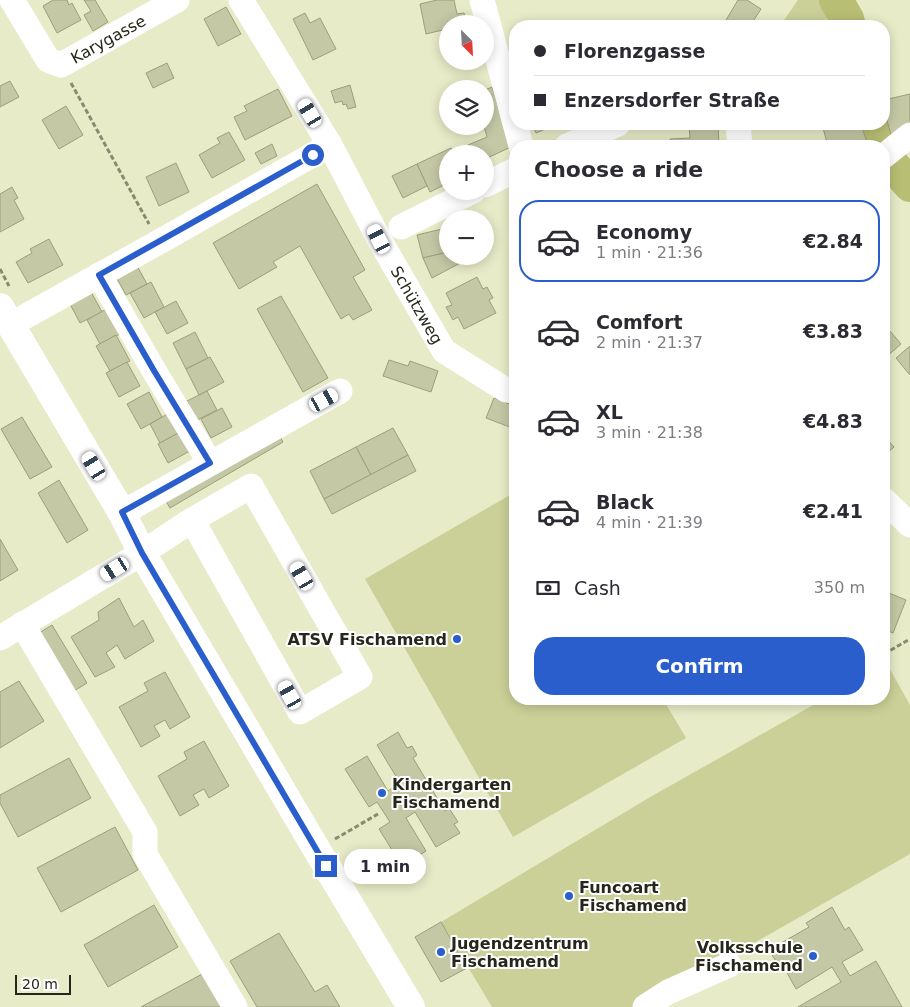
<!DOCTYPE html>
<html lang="en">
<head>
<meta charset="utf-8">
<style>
  :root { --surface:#fff; --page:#f2f2f3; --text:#2b2b33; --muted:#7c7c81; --line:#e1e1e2; --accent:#295ecc }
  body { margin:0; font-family:"DejaVu Sans",sans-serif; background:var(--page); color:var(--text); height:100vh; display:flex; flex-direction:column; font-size:19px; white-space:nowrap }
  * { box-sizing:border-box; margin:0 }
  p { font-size:16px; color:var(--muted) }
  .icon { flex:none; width:28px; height:28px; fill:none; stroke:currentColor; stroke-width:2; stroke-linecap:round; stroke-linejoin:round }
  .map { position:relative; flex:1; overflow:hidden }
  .side { position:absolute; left:509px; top:140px; width:381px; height:565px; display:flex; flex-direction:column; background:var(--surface); border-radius:20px; box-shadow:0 2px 12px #0003 }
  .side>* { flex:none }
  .banner { position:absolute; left:509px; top:20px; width:381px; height:110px; border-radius:20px; box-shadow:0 2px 12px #0003; display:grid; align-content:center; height:110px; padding:0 25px; background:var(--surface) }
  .needle { width:32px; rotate:156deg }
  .buttons { position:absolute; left:439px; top:15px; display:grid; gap:10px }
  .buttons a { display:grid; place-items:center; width:55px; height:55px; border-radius:50%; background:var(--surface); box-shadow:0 2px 12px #0003; font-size:25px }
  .scale { position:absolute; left:15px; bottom:12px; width:56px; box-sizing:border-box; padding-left:5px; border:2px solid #26271a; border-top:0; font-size:14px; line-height:18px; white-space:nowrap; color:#26271a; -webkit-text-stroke:4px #fff; paint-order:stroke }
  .end { position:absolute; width:22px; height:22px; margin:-11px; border:6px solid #295ecc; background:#fff; box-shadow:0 0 0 2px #fff }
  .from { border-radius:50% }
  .bubble { position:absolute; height:35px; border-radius:18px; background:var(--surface); box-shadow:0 2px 12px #0003; font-size:16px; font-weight:600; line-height:35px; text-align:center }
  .car { position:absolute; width:15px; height:30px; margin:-15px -8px; border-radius:6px; box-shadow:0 0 4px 1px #0007; background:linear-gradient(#fff 24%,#345 0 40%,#fff 0 76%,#345 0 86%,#fff 0) }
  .banner b { display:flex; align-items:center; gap:18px; height:48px; font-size:19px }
  .banner b+b { border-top:1px solid var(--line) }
  .banner i { width:12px; height:12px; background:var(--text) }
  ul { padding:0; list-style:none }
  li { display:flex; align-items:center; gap:15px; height:82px; margin:0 10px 8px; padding:0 15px; border:2px solid transparent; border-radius:20px }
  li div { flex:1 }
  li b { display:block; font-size:19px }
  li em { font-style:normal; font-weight:600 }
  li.selected { border-color:var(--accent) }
  li>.icon { width:45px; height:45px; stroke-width:1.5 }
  h2 { padding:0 25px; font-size:22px; line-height:60px }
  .pay { display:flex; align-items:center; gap:12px; height:55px; padding:0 25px; font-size:19px }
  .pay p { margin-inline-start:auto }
  .button { display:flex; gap:10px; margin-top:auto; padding:10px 25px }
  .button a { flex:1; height:58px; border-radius:20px; background:var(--accent); color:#fff; font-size:20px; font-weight:600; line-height:58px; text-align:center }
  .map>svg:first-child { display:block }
</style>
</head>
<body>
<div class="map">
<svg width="910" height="1007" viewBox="0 0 910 1007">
  <rect width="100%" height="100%" fill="#e7ebc7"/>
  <!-- green -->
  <g fill="#cad097">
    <polygon points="798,0 836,0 823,26 780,26"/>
    <polygon points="515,492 515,699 663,699 686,738 513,837 365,579"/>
    <polygon points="887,664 910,705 910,854 642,1007 492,1007 441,922 652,796 824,699 884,699 884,665"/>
  </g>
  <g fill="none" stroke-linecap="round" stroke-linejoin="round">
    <!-- river -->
    <g stroke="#b8be74" stroke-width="34">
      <polyline points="836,0 847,19 849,26"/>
      <polyline points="879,124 891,163 910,185"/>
    </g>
  </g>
  <!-- building -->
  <g fill="#c4c8a5" stroke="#9b9f7c">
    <polygon points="53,0 67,0 69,5 72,3 81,20 57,33 43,6"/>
    <polygon points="84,0 95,0 108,22 93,31 84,15 91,11"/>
    <polygon points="437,0 454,0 457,14 464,13 467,24 448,24 448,31 447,29 426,34 420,4"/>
    <polygon points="738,0 747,0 761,9 750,26 736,26 726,20"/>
    <polygon points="226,7 241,34 218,46 204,19"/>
    <polygon points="305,13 310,23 320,18 336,49 313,60 293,19"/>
    <polygon points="560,21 562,26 543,26"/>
    <polygon points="167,63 174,78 153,88 146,73"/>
    <polygon points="10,81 19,97 0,107 0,86"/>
    <polygon points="350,85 356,107 348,109 346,104 343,105 342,101 335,103 331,91"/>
    <polygon points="492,87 511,147 485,159 485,154 472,154 468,145 487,137 484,126 485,126 485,90"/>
    <polygon points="278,89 292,116 245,140 234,117 247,111 244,106"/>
    <polygon points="910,94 910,125 892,138 884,110 884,100"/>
    <polygon points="66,106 83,135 59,149 42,120"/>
    <polygon points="532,124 548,124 550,127 536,133"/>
    <polygon points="689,124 718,124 719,146 670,146 670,139 690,138"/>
    <polygon points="837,124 861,124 868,146 828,146 823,128"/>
    <polygon points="229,132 245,160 212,178 199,155 220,143 217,138"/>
    <polygon points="272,144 277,156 261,164 255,153"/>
    <polygon points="451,148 454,154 448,154 448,183 430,192 417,164"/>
    <polygon points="176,163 189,192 159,206 146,177"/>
    <polygon points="417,164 427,186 403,198 392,176"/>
    <polygon points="317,184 365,270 353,277 372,310 353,320 349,314 341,319 300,246 273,262 277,267 239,289 213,243"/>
    <polygon points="12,187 18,198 14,200 24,219 0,232 0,194"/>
    <polygon points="446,228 448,228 448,252 423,258 417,235"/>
    <polygon points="49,239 63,265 28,283 16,262 32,253 30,249"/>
    <polygon points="448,252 448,256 462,256 464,261 432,278 423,258"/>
    <polygon points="136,264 147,284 126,295 115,275"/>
    <polygon points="477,277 483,289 487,287 493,298 489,300 496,313 464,329 458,317 453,320 446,307 452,305 446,293"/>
    <polygon points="151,282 164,307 144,318 130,293"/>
    <polygon points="90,290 102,312 80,323 69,302"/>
    <polygon points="281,296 328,378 303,392 257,309"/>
    <polygon points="176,301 188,323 167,334 155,312"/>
    <polygon points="108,308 122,333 100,344 87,320"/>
    <polygon points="884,324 901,344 884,359"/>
    <polygon points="195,332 208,358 186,369 173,343"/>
    <polygon points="116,335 130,361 110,371 96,346"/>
    <polygon points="910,346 910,374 909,374 896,358"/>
    <polygon points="210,357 224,382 199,395 186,369"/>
    <polygon points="389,360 408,366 410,361 438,371 431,392 383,376"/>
    <polygon points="127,362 140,386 119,397 106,373"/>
    <polygon points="207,391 217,410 197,420 187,401"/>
    <polygon points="149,392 162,417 141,429 127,404"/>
    <polygon points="494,398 515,406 515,429 486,418"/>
    <polygon points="222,408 232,427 211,438 201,419"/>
    <polygon points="171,412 182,431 160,443 150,424"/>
    <polygon points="22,417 52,467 30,479 1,429"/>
    <polygon points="393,428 408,455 371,475 356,447"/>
    <polygon points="276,430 283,442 170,508 163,496"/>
    <polygon points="180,432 190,451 168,463 158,444"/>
    <polygon points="884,436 894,447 884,456"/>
    <polygon points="356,447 371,475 324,499 310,471"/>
    <polygon points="408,455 416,471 332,514 324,499"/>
    <polygon points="59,480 88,530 67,543 38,493"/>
    <polygon points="0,539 18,570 0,581"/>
    <polygon points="884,591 906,600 893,633 884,629"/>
    <polygon points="119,598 134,627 143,620 154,641 125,659 117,645 106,653 115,667 95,677 71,637 99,620 98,612"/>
    <polygon points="52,625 87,683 74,691 39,633"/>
    <polygon points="165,672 190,717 170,729 165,720 154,726 160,736 141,747 119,707 148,691 144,683"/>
    <polygon points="19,681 44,721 0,748 0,692"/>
    <polygon points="398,732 407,748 412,746 417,755 413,758 445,811 449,808 458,822 454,824 460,833 436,847 415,812 406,818 426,851 402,866 379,829 390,822 377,802 369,807 345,769 367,756 388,791 400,783 377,745"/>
    <polygon points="204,741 229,786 209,798 204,789 193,795 199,805 180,816 158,776 187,759 184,752"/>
    <polygon points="69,758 91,798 18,837 0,803 0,795"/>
    <polygon points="115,827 138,870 61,912 37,868"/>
    <polygon points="154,905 178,947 108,987 84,945"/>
    <polygon points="832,907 845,930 849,927 863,950 842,962 850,976 876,961 902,1007 798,1007 841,982 832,967 796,989 785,969 782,971 769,950 809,927 806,923"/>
    <polygon points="441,922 467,968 441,982 415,937"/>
    <polygon points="279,933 315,992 327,985 340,1007 257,1007 230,961"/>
    <polygon points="204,973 223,1007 141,1007"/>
  </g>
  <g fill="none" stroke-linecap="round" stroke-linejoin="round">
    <!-- path -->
    <g stroke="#888a72" stroke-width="3" stroke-dasharray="5 2.5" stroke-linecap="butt">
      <polyline points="71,83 149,224"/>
      <polyline points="0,269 9,286"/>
      <polyline points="884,654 910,639"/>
      <polyline points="335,839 378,814"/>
    </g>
    <!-- minor -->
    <g stroke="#fff" stroke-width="25">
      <polyline points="12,0 48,60 61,65 177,0"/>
      <polyline points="241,0 330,145 379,239 444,351 506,390 515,391"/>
      <polyline points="482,0 521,146"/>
      <polyline points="738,124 740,146"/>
      <polyline points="567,146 618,124"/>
      <polyline points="884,156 910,135"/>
      <polyline points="485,185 515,170"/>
      <polyline points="401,227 473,191"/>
      <polyline points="99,275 153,369 210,463"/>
      <polyline points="10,325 159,242 330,145"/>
      <polyline points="884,500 910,525"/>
      <polyline points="122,513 340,391"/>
      <polyline points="22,624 145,832 145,854 235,1007"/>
      <polyline points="0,638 142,553 192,520 251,486 360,677 300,712 192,520"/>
      <polyline points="645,1007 668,992 729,965"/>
    </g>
    <!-- major -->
    <polyline stroke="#fff" stroke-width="28" points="0,307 122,513 142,553 317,850 411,1007"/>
  </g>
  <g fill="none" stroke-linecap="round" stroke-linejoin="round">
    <!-- route -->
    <polyline stroke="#295ecc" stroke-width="6" points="313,155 99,275 153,369 210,463 122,512 142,553 326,866"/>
  </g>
  <!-- markers -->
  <g fill="#295ecc" stroke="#fff" stroke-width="2">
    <circle cx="457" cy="639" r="5"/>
    <circle cx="382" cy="793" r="5"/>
    <circle cx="569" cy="896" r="5"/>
    <circle cx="441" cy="952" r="5"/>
    <circle cx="813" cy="956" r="5"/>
  </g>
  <g text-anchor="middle" stroke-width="4" stroke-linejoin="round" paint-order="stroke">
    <!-- street labels -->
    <g font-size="16" fill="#26271a" stroke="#fff">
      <text transform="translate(108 39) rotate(-29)" y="6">Karygasse</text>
      <text transform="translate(417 305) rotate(60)" y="6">Schützweg</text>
    </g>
    <!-- poi labels -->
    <g font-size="16" font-weight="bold" fill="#26271a" stroke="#fff" text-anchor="start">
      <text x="447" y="645" text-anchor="end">ATSV Fischamend</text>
      <text x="392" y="790">Kindergarten<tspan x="392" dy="18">Fischamend</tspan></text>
      <text x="579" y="893">Funcoart<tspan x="579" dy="18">Fischamend</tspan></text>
      <text x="451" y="949">Jugendzentrum<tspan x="451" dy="18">Fischamend</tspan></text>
      <text x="803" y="953" text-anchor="end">Volksschule<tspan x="803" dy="18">Fischamend</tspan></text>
    </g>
  </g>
</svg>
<div class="buttons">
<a><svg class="needle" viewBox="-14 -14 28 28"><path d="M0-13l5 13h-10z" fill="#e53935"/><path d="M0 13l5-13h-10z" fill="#7c7c81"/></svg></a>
<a><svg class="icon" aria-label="layers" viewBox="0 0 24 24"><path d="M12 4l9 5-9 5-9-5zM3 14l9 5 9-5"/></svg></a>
<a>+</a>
<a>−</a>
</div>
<div class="scale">20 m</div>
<i class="end from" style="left:313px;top:155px"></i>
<i class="end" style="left:326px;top:866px"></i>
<div class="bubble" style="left:344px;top:849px;width:82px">1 min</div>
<i class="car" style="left:310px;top:113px;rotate:329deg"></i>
<i class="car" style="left:379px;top:239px;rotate:333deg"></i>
<i class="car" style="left:324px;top:400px;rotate:61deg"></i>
<i class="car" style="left:94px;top:466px;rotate:329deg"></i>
<i class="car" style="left:115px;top:569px;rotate:239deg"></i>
<i class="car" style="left:302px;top:576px;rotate:330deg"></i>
<i class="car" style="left:290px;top:695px;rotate:331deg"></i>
<div class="banner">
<b><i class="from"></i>Florenzgasse</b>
<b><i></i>Enzersdorfer Straße</b>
</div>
<section class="side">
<h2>Choose a ride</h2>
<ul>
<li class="selected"><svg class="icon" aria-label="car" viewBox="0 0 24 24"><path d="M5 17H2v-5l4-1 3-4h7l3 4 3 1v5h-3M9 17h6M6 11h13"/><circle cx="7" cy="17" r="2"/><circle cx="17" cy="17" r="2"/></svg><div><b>Economy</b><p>1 min · 21:36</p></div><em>€2.84</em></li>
<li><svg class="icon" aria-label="car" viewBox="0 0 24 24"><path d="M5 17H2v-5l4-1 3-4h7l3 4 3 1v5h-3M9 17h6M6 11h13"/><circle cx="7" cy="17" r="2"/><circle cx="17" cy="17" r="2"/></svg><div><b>Comfort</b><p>2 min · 21:37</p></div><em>€3.83</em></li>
<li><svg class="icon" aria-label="car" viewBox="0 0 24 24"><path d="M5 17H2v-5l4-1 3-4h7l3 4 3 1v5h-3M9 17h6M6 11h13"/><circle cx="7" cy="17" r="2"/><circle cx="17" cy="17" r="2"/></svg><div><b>XL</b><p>3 min · 21:38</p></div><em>€4.83</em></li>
<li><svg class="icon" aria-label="car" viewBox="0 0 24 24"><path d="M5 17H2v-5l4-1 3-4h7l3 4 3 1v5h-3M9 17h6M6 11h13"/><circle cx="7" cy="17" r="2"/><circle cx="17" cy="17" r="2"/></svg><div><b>Black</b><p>4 min · 21:39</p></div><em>€2.41</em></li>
</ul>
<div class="pay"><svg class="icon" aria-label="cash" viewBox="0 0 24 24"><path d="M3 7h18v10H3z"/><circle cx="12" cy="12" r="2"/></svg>Cash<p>350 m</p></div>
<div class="button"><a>Confirm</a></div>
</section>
</div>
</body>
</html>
